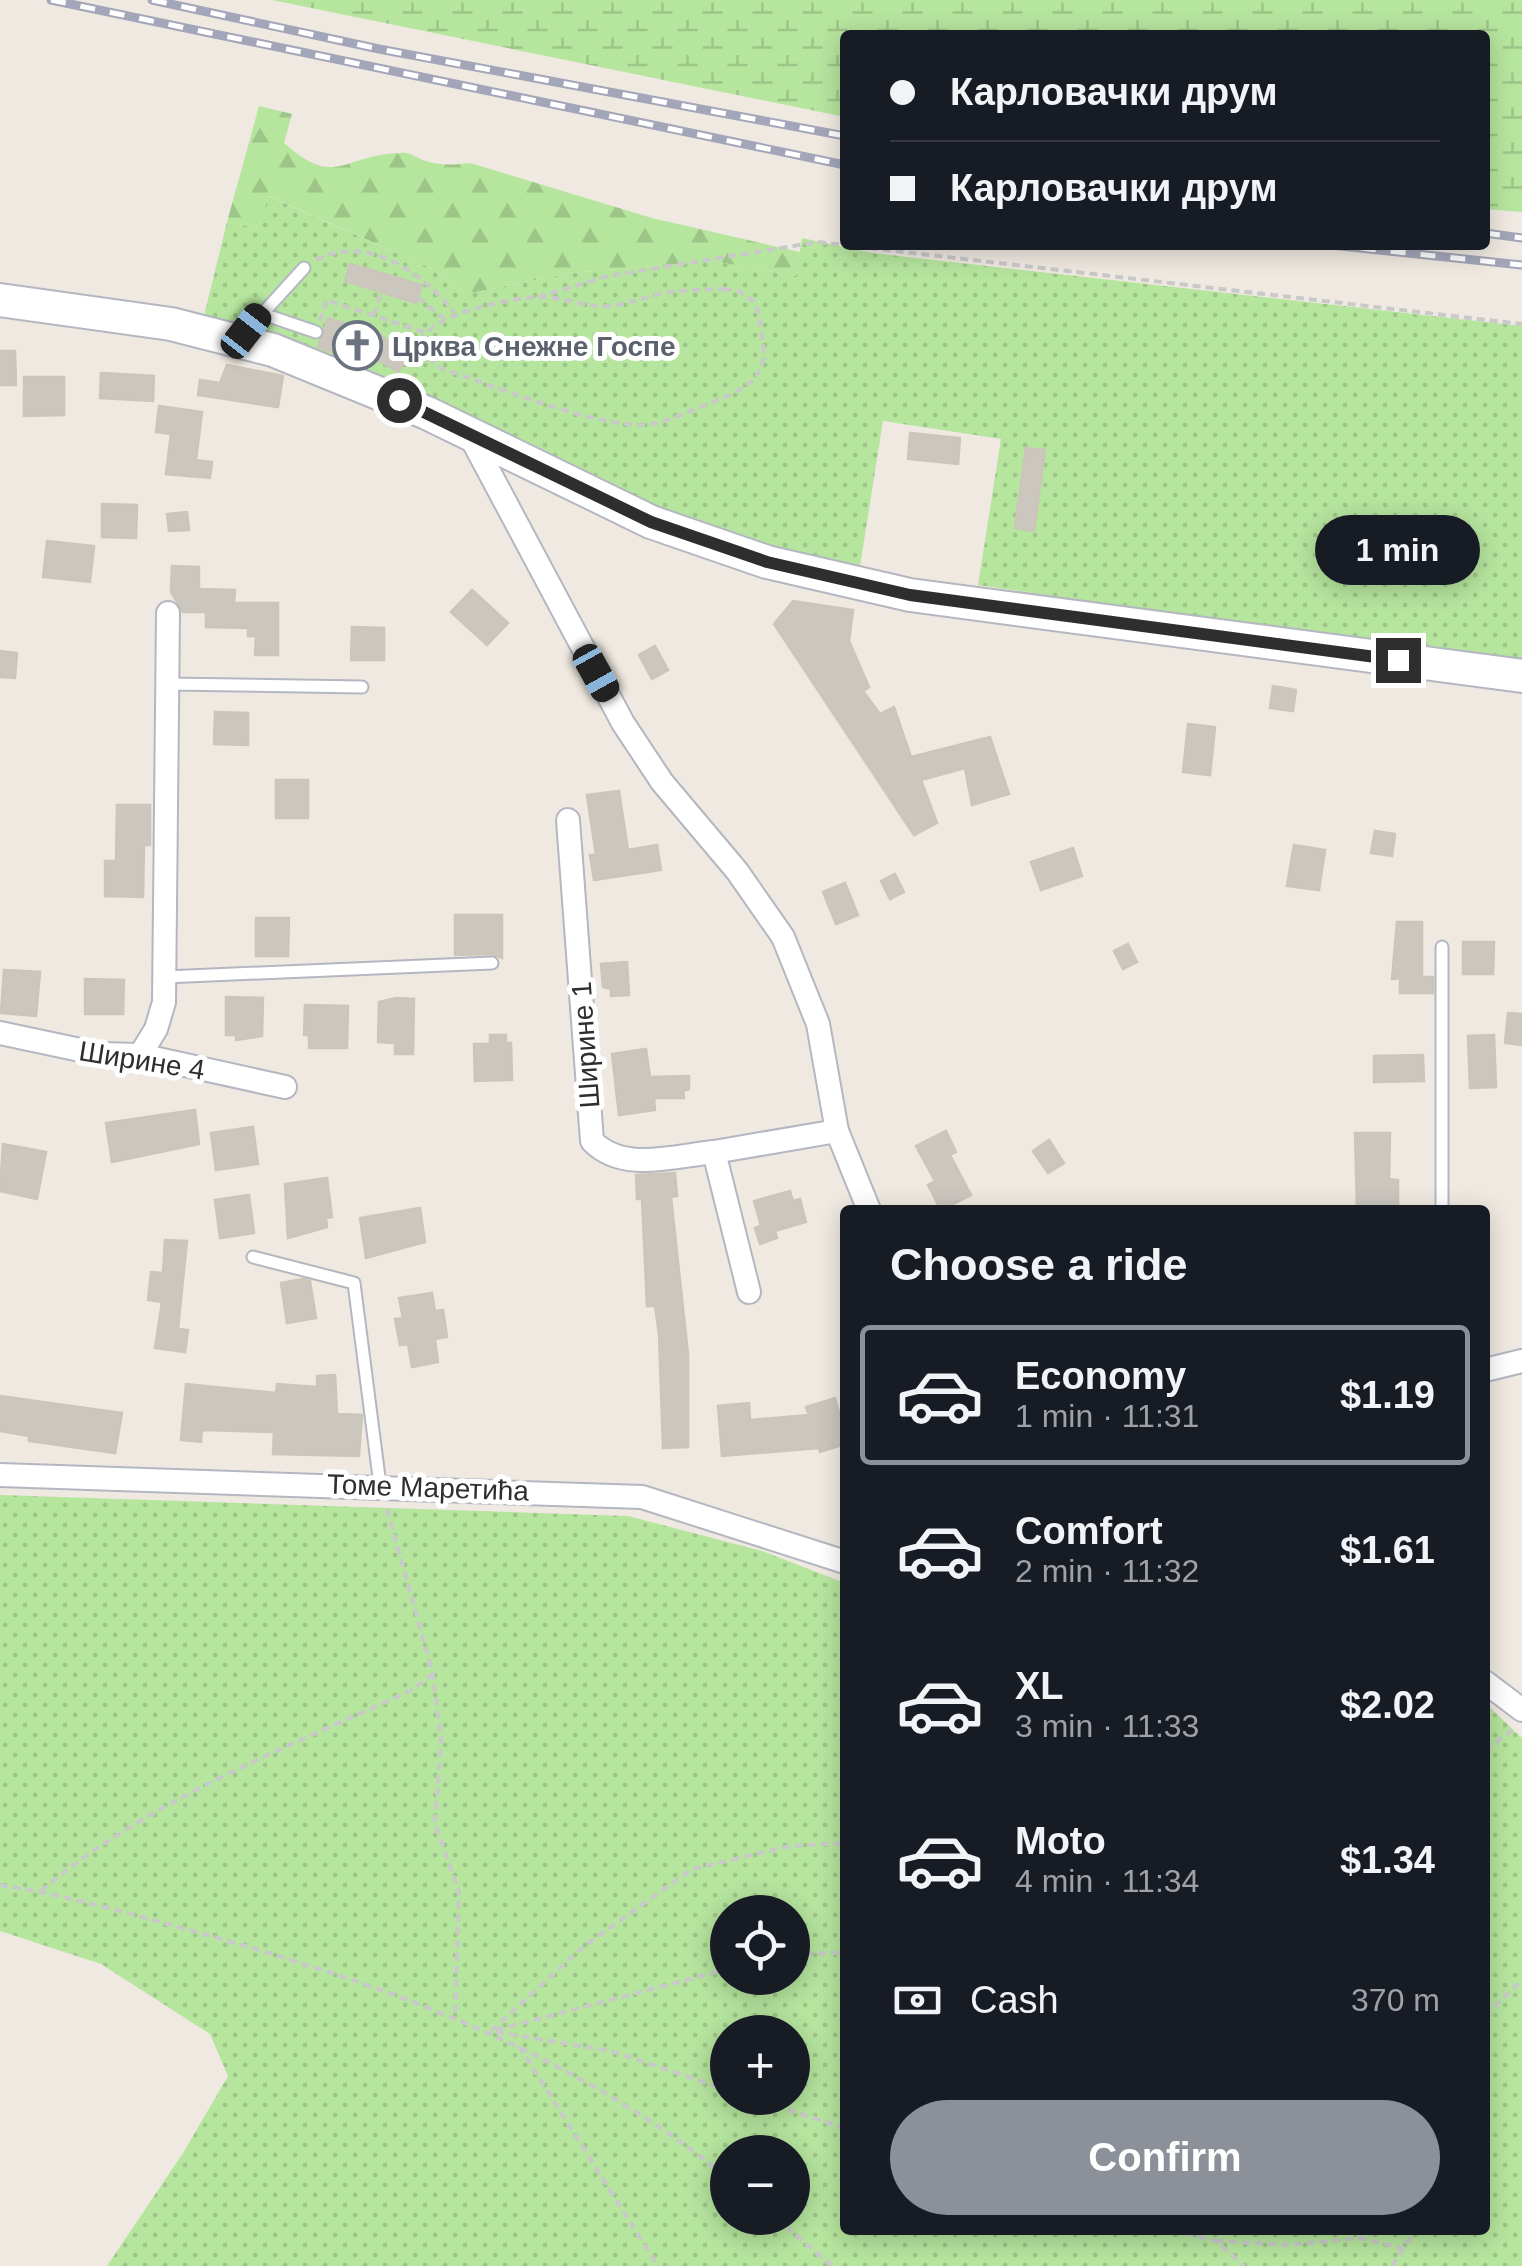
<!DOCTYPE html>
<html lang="en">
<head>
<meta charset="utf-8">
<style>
  :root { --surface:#171b24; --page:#242831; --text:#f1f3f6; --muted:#9ea1a6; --line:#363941; --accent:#8c9099 }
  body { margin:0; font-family:Helvetica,sans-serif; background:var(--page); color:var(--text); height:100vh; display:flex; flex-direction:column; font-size:38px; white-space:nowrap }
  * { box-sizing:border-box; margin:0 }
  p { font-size:32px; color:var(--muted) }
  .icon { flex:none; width:55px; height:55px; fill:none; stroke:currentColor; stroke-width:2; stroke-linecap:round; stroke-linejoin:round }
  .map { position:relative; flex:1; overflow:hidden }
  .drawer { position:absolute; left:840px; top:1205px; width:650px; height:1030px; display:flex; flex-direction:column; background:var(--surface); border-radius:10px; box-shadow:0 5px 25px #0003 }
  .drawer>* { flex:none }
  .top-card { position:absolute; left:840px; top:30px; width:650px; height:220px; border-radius:10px; box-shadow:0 5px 25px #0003; display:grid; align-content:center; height:220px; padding:0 50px; background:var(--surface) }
  .tools { position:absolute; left:710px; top:1895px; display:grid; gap:20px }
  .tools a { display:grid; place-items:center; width:100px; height:100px; border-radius:50%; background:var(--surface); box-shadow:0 5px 25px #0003; font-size:50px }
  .end { position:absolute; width:45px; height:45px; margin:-22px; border:12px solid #2e2e2e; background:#fff; box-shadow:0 0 0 5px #fff }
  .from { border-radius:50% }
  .bubble { position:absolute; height:70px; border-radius:35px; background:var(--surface); box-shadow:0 5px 25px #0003; font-size:32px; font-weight:600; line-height:70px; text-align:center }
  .car { position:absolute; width:30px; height:60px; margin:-30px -15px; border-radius:12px; box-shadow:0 0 8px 2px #0007; background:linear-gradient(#222 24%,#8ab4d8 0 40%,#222 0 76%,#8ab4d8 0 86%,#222 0) }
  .top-card b { display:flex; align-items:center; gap:35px; height:95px; font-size:38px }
  .top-card b+b { border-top:2px solid var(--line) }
  .top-card i { width:25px; height:25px; background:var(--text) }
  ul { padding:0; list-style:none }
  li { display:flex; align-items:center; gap:30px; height:140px; margin:0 20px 15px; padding:0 30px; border:5px solid transparent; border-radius:10px }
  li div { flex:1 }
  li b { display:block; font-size:38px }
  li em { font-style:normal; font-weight:600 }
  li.current { border-color:var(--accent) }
  li>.icon { width:90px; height:90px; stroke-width:1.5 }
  h2 { padding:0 50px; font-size:45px; line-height:120px }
  .pay { display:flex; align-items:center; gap:25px; height:110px; padding:0 50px; font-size:38px }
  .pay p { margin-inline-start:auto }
  .primary-button { display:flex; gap:20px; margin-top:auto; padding:20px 50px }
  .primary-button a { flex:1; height:115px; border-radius:60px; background:var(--accent); color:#fff; font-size:40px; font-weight:600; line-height:115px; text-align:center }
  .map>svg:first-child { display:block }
</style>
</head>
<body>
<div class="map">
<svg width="1522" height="2266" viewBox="0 0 1522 2266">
  <defs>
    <pattern id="grass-dots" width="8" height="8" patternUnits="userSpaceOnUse" patternTransform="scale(2.5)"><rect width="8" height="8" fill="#b6e59e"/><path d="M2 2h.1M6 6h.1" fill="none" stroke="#9dc588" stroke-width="1.8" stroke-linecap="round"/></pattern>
    <pattern id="forest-firs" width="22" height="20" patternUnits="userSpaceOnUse" patternTransform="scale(2.5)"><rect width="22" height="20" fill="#b6e59e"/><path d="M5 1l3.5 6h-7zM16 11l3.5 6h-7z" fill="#9dc588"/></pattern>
    <pattern id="wetland-marsh" width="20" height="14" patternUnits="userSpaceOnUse" patternTransform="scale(2.5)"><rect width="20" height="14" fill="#b6e59e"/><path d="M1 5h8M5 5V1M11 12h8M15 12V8" fill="none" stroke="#9dc588"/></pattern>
  </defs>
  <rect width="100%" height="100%" fill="#efe9e1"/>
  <!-- grass -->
  <g fill="url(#grass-dots)" fill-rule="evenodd">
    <polygon points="268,196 433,269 466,294 570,273 713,261 796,276 802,238 872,253 1522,326 1522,665 978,585 1001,439 883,421 860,566 729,539 203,320 227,222 258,228"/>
    <path d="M0 1495 628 1516 762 1551 845 1583V2230H1485V1703L1522 1738V2266H107L183 2153 228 2076 210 2034 101 1964 0 1931ZM728 1912H792V1978H728ZM728 2032H792V2098H728ZM728 2152H792V2218H728Z"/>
  </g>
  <!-- forest -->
  <path fill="url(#forest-firs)" d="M259 106 292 114 284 143C337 190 343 154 401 153 410 152 414 157 423 160 438 166 453 165 470 163L652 218 800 252 796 276 713 261 570 273 466 294 433 269 269 196 258 228 227 222Z"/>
  <!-- wetland -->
  <polygon fill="url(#wetland-marsh)" points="272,0 1522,0 1522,212 1485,209 1485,35 845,35 845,117"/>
  <!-- building -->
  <g fill="#cbc7bf" stroke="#cbc5ba" stroke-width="2.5">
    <polygon points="350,264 422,285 416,303 345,281"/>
    <polygon points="328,318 380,335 409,355 398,372 373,357 371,364 318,347"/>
    <polygon points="0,351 15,351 16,385 0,385"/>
    <polygon points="227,365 283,376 278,407 198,395 200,380 220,383"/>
    <polygon points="101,373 154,376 153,401 100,398"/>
    <polygon points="24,377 64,377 64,415 24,416"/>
    <polygon points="159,406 202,412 196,460 212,462 210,478 166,474 171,434 156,432"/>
    <polygon points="910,433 960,438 958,464 908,459"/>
    <polygon points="1026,448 1045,450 1034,531 1015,528"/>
    <polygon points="102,504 137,505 136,538 102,537"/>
    <polygon points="187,512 189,530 169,531 167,514"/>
    <polygon points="47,541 94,546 90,582 43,577"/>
    <polygon points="172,566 199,567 199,589 235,590 234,603 278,603 278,655 255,655 256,636 248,636 248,628 206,627 206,612 183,612 171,592"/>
    <polygon points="472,590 508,623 487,645 451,612"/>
    <polygon points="793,601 853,610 849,641 869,687 863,691 880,714 894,707 911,757 990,737 1009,794 972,805 965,768 921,780 937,823 914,835 774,624"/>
    <polygon points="352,627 384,628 384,660 351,660"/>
    <polygon points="655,646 668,670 652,679 639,655"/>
    <polygon points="0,651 17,653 15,678 0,677"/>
    <polygon points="1273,686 1296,690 1293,711 1270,708"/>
    <polygon points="215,712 248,713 248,745 214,744"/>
    <polygon points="1188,724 1215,727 1210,775 1183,772"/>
    <rect x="276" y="780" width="32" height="38"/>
    <polygon points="619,791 628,850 657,845 661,870 594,880 590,855 596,855 587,795"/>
    <polygon points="117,805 150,805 150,845 144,845 143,897 105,896 105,861 116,861"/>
    <polygon points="1375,831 1395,834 1392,856 1371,853"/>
    <polygon points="1294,845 1325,850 1319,890 1287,886"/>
    <polygon points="1073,848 1082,876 1041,890 1031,862"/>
    <polygon points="895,874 904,892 890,899 881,881"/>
    <polygon points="845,883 858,915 836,924 823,892"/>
    <polygon points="455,915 502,915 502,958 492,954 455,955"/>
    <polygon points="256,918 289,918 288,956 256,956"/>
    <polygon points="1397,922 1422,922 1422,977 1433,977 1433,993 1400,993 1400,978 1392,979"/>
    <polygon points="1463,942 1494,942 1493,974 1463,974"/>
    <polygon points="1128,944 1137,962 1123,969 1114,951"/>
    <polygon points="627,962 629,995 611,996 611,989 603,987 601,964"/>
    <polygon points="4,970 40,972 36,1016 1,1013"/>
    <polygon points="85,979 124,980 123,1014 85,1014"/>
    <polygon points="226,997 263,998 262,1036 236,1040 236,1035 226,1035"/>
    <polygon points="396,998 414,999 413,1054 395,1054 395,1043 378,1042 379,1002"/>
    <polygon points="305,1005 348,1006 347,1048 309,1048 309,1035 304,1035"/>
    <polygon points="1508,1013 1522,1014 1522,1045 1505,1043"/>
    <polygon points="490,1035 506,1035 506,1043 511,1043 512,1080 475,1081 474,1044 490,1044"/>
    <polygon points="1494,1035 1496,1087 1470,1088 1468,1036"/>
    <polygon points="646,1049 650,1077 689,1076 689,1089 683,1091 684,1098 654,1098 655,1110 619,1115 612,1054"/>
    <polygon points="1423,1055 1424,1081 1374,1082 1374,1056"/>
    <polygon points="195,1110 199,1144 112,1162 106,1123"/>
    <polygon points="253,1127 258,1164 216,1170 211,1133"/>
    <polygon points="946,1131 956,1152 950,1155 971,1195 941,1210 928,1185 935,1181 916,1146"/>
    <polygon points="1355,1133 1390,1133 1389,1179 1398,1180 1398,1210 1357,1210"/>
    <polygon points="1049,1140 1064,1163 1048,1173 1033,1151"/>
    <polygon points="3,1144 46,1152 37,1199 0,1191"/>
    <polygon points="675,1173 677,1196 671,1197 688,1354 688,1447 663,1448 659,1334 655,1306 647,1306 642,1199 637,1199 636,1175"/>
    <polygon points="327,1178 332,1217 326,1218 327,1227 288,1238 285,1184"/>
    <polygon points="790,1191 793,1201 800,1199 806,1222 775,1231 777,1238 760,1244 755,1228 761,1226 754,1201"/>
    <polygon points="249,1195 254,1233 220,1238 215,1200"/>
    <polygon points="420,1208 425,1242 366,1258 360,1218"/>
    <polygon points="165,1240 187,1241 178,1329 188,1330 185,1352 155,1348 162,1302 148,1300 151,1272 163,1273"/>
    <polygon points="303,1279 310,1281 316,1318 287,1323 281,1283"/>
    <polygon points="432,1293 435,1311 443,1310 447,1337 435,1339 438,1362 412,1367 408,1344 400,1345 395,1319 403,1318 399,1298"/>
    <polygon points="335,1375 337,1414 362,1415 359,1456 273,1454 274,1432 202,1430 201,1442 181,1440 186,1384 276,1393 277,1384 317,1387 317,1376"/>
    <polygon points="0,1396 122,1413 115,1453 29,1441 29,1436 0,1431"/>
    <polygon points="835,1398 840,1416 845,1413 845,1444 820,1452 819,1448 722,1456 718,1406 749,1403 750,1420 809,1415 806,1407"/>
  </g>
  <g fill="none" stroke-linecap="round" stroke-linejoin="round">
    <defs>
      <g id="service">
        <polyline points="260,313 316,332"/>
        <polyline points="242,336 304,268"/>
        <polyline points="168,684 362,687"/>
        <polyline points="165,977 492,963"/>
        <polyline points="1442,1210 1442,947"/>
        <polyline points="253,1257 354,1283 380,1485"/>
      </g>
      <g id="minor">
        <polyline points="469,434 623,723 662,782 737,871 783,937 818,1024 837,1131 869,1210"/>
        <path d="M568 820 592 1141C623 1173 674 1156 714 1152"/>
        <polyline points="0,1033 99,1054 140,1055 285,1087"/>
        <polyline points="140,1055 156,1029 164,1002 168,613"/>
        <polyline points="749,1292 714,1152 837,1131"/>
        <polyline points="1485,1370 1522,1361"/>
        <polyline points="0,1475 642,1497 845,1562"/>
        <polyline points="1485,1682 1522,1710"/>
      </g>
      <polyline id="secondary" points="0,300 171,324 273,350 427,413 651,522 767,562 910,595 1522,676"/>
    </defs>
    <!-- service casing -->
    <use href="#service" stroke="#b4b7c1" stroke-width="15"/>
    <!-- minor casing -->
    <use href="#minor" stroke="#b4b7c1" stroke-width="26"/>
    <!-- secondary casing -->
    <use href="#secondary" stroke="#b4b7c1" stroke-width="36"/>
    <!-- path -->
    <g stroke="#c9c9c9" stroke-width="4" stroke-dasharray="8 5" stroke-linecap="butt">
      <path d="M316 260C368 233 422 273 454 312"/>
      <path d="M724 289 739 291 756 303C768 365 773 379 710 403 691 410 671 421 652 424 602 431 493 385 443 369 368 326 511 296 541 297 564 297 587 308 610 306 630 304 650 295 670 292 688 290 706 290 724 289Z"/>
      <polyline points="538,297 608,276 818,242 1522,324"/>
      <polyline points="418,298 444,319"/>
      <polyline points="374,315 381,292"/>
      <polyline points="320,321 326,300 427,333"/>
      <polyline points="387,1509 433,1674 441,1740 435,1824 459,1892 455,2018"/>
      <polyline points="1485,1750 1514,1729"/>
      <path d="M0 1885C71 1896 138 1916 207 1935 395 1988 575 2054 728 2178"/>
      <path d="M41 1891C143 1803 287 1747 410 1691L433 1674"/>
      <polyline points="792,1954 845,1953"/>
      <polyline points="1485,2016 1522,1980"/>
      <polyline points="496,2030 728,1969"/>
      <polyline points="491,2031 583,1947 692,1869 791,1846 845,1843"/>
      <polyline points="496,2032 611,2051 728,2090"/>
      <polyline points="519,2046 658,2266"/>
      <polyline points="751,2098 845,2128"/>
      <polyline points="776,2218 832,2266"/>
      <polyline points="1173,2230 1216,2241 1244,2266"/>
      <polyline points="1216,2241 1288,2245 1360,2238 1405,2249"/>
      <polyline points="1392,2266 1415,2230"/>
    </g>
    <!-- service -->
    <use href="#service" stroke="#fff" stroke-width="11"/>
    <!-- minor -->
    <use href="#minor" stroke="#fff" stroke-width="22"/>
    <!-- secondary -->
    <use href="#secondary" stroke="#fff" stroke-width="32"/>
    <defs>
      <g id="rail">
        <polyline points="51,0 845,165"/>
        <polyline points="152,0 379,49 845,136"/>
        <polyline points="1485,233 1522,238"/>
        <polyline points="1331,245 1522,265"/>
      </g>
    </defs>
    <!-- rail casing -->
    <use href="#rail" stroke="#a3a6b8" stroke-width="9"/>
    <!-- rail -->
    <use href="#rail" stroke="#fff" stroke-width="5" stroke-dasharray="15" stroke-linecap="butt"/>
  </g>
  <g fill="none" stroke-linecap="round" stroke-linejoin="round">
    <!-- route -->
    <polyline stroke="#2e2e2e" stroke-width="12" points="399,400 651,522 767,562 910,595 1398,660"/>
  </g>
  <!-- icons -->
  <defs>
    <symbol id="church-ring" viewBox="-11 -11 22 22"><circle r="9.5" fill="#fff" stroke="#6b7280" stroke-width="1.5"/><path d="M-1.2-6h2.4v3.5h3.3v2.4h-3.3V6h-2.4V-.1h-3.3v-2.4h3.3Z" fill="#6b7280"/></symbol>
  </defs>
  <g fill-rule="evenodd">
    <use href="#church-ring" x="330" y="318" width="55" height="55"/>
  </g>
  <g text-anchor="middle" stroke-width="10" stroke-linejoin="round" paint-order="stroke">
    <!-- worship labels -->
    <g font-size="28" font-weight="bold" fill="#5b616d" stroke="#fff" text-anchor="start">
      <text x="392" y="356">Црква Снежне Госпе</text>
    </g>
    <!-- street labels -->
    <g font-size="28" fill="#2e2e2e" stroke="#fff">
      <text transform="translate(585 1045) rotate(-94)" y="10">Ширине 1</text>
      <text transform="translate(142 1060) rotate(9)" y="10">Ширине 4</text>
      <text transform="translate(428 1487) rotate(2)" y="10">Томе Маретића</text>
    </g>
  </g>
</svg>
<div class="tools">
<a><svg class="icon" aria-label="locate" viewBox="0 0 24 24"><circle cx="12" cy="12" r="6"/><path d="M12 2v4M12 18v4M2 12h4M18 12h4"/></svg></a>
<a>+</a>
<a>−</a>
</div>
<i class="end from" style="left:399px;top:400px"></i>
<i class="end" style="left:1398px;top:660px"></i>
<div class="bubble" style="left:1315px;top:515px;width:165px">1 min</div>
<i class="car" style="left:246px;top:331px;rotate:38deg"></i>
<i class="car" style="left:596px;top:673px;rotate:151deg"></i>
<div class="top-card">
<b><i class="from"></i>Карловачки друм</b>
<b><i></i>Карловачки друм</b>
</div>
<section class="drawer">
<h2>Choose a ride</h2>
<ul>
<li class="current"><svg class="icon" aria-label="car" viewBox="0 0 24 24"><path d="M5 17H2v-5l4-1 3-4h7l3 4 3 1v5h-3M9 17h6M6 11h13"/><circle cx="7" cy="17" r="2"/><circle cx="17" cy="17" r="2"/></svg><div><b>Economy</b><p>1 min · 11:31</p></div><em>$1.19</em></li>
<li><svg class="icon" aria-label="car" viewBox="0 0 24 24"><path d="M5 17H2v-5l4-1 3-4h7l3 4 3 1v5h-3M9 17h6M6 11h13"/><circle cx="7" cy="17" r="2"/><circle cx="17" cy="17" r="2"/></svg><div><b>Comfort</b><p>2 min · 11:32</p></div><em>$1.61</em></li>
<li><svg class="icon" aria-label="car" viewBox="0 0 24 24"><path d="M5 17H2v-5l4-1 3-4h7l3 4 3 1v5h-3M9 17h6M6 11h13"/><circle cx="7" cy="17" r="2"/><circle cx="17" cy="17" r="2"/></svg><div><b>XL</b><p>3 min · 11:33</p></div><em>$2.02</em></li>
<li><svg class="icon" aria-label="car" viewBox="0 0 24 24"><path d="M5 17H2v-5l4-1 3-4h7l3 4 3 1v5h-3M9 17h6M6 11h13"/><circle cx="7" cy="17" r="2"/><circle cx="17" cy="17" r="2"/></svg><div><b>Moto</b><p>4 min · 11:34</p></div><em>$1.34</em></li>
</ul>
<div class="pay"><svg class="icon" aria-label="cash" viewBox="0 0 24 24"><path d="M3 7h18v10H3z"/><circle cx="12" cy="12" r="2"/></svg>Cash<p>370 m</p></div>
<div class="primary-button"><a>Confirm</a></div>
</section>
</div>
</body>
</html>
